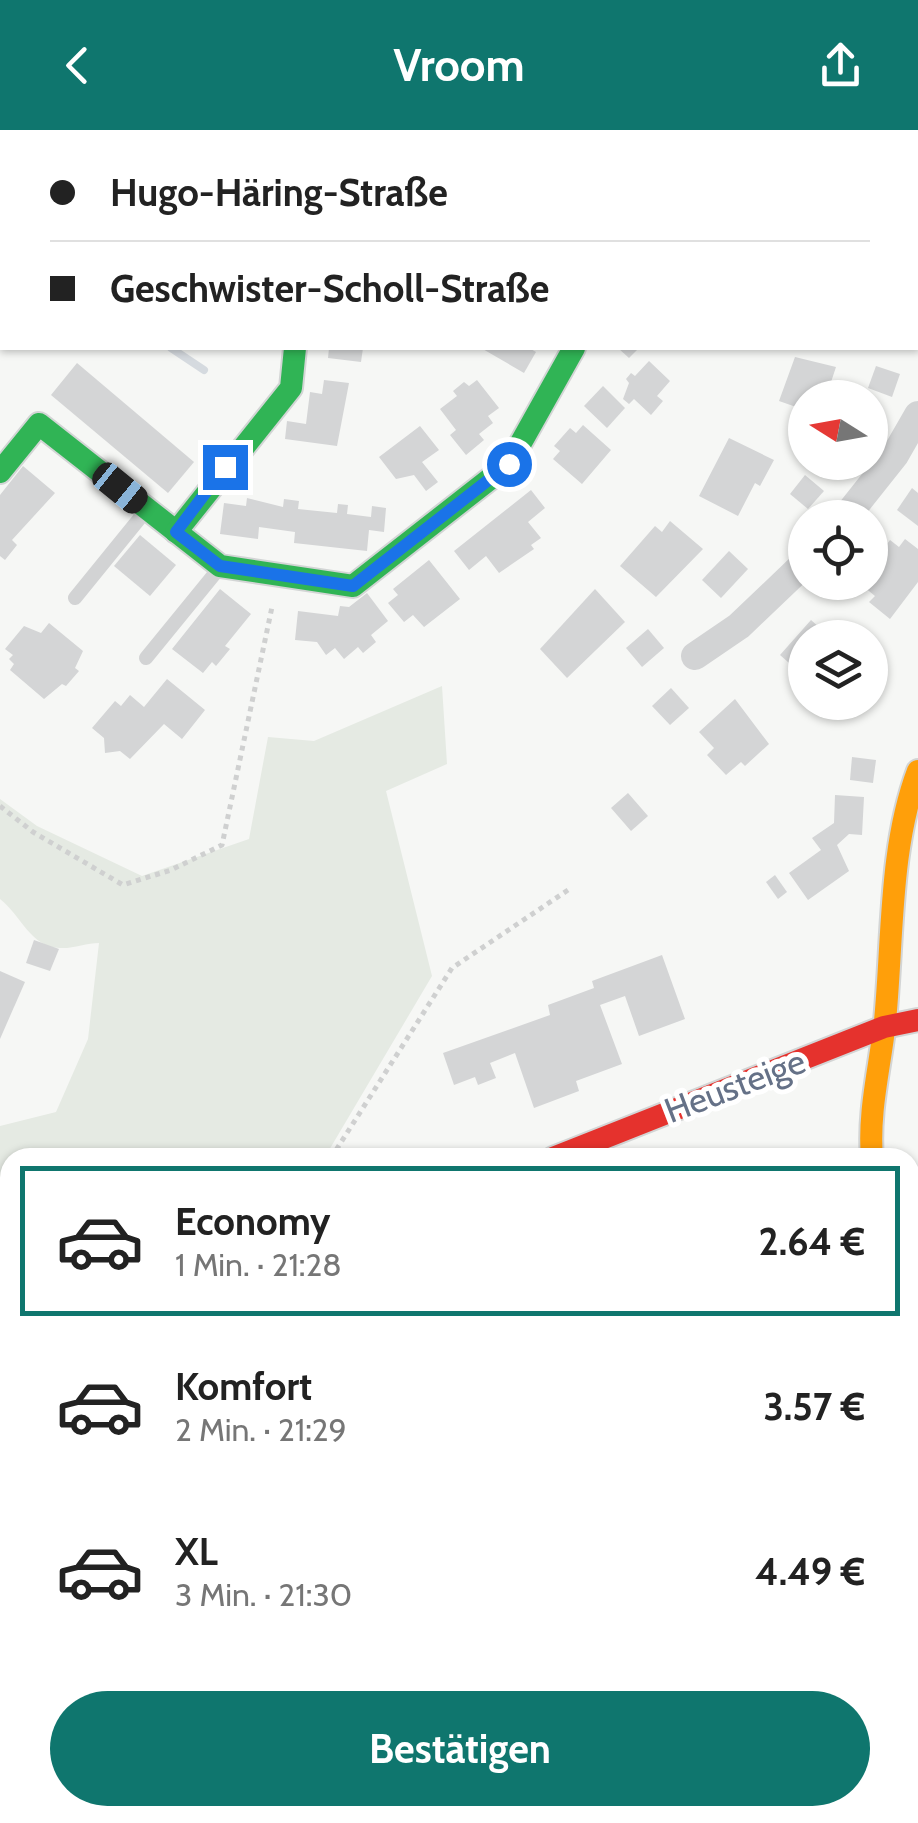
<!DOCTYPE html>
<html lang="de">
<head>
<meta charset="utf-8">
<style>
  :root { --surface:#fff; --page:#f6f6f6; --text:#222; --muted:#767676; --line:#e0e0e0; --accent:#0f766e }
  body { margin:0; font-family:Cabin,sans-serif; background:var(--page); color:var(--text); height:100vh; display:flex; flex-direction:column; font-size:38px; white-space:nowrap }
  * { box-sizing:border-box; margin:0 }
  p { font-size:32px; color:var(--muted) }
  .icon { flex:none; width:55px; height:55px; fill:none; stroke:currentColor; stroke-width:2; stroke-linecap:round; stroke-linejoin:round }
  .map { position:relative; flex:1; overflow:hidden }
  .sheet { position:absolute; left:0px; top:1018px; width:920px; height:678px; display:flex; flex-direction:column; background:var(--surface); border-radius:30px 30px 0 0; box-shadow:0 2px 8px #0004 }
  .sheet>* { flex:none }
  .top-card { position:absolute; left:0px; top:0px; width:920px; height:220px; box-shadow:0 2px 8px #0004; display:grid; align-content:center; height:220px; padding:0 50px; background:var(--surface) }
  .needle { width:65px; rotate:281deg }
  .buttons { position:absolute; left:788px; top:250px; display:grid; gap:20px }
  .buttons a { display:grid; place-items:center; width:100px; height:100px; border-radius:50%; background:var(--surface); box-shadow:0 2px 8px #0004; font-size:50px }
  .end { position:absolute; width:45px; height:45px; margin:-22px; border:12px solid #1a73e8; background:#fff; box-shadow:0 0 0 5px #fff }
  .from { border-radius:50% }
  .car { position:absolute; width:30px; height:60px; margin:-30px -15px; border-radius:12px; box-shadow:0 0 8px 2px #0007; background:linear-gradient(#222 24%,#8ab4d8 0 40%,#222 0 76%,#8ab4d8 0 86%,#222 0) }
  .top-card b { display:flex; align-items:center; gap:35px; height:95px; font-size:38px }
  .top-card b+b { border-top:2px solid var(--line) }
  .top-card i { width:25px; height:25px; background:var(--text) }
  ul { padding:18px 0 0; list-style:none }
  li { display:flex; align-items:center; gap:30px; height:150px; margin:0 20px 15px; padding:0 30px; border:5px solid transparent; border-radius:0px }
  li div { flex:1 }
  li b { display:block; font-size:38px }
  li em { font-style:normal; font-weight:800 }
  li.current { border-color:var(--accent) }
  li>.icon { width:90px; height:90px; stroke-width:1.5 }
  .cta { display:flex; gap:20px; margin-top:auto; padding:20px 50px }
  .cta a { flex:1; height:115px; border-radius:60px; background:var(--accent); color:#fff; font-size:40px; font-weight:800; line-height:115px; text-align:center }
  header { display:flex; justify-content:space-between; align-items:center; height:130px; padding:0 50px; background:var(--accent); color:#fff; font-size:45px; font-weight:800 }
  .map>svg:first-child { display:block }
</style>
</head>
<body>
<header><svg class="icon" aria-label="back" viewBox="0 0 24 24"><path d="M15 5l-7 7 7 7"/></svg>Vroom<svg class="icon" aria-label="share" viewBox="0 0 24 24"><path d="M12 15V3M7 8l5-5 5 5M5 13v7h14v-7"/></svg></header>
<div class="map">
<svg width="918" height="1693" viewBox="0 0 918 1693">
  <rect width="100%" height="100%" fill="#f6f7f5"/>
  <!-- green -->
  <path fill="#e5eae3" d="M442 556 447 634 386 661 432 846 325 1027 10 1028V1173L0 1176V996L56 982 88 909 99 813C87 813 72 819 60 818 30 817 21 785 0 769V669L37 696 142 746 249 709 268 607 314 611Z"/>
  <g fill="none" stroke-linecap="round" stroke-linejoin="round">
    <!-- stream -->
    <polyline stroke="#d5dadf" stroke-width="8" points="171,218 204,240"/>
  </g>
  <!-- building -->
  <g fill="#d4d5d6">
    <polygon points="329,218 363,218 361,232 328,228"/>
    <polygon points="481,218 529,218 536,222 524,243"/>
    <polygon points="618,218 639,218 629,228"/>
    <polygon points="795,227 836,237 831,252 845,257 842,268 805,268 805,292 795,288 799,278 779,271"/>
    <polygon points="649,231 670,251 657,266 663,271 651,285 634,269 629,274 623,269 629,253 626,249 631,243 635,246"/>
    <polygon points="77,233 194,332 168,363 51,265"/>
    <polygon points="876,236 900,244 892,267 868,258"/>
    <polygon points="324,250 349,253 337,316 285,309 287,291 306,294 310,262 322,264"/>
    <polygon points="477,250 499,278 488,286 493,293 479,304 484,310 466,325 450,305 456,300 440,279 457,266 453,261 464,252 469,256"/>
    <polygon points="603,256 625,278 607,298 584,276"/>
    <polygon points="583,295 611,320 582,354 553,329 560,321 554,316 570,298 576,303"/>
    <polygon points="420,296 439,320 422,332 438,352 426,361 414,345 396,349 379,327"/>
    <polygon points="729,308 774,330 760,356 755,353 738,386 699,366"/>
    <polygon points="23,336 55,363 12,410 17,415 5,430 0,426 0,365"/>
    <polygon points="805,345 824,361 808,379 790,364"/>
    <polygon points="912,358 918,363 918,396 897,380"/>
    <polygon points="531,360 545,378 528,392 541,408 531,415 534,419 499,443 486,426 469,440 454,421"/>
    <polygon points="247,368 283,377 284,369 299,371 298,379 337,383 338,374 348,375 347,384 371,387 372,376 386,378 384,402 369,400 367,421 294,413 295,402 259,397 258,409 220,404 224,373 246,376"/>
    <polygon points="670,391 703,419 656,467 620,436 655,396 662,402"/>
    <polygon points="140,405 176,435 150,466 114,436"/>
    <polygon points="905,409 918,419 918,452 890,489 869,472 875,466 858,452 870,452 872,420 879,425 890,410 899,417"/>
    <polygon points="729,421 748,439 721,468 702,450"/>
    <polygon points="429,430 460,469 424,497 413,485 404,492 388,473 398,465 393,459"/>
    <polygon points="819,452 853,452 840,469"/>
    <polygon points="220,459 251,484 225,516 230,519 216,536 212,532 203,543 172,519"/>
    <polygon points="595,459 625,492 567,548 540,519"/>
    <polygon points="367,463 388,491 371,505 376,512 363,523 358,517 344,529 335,518 326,525 317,512 295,510 298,481 338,486 340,476 349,477"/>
    <polygon points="811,490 831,508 805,508 805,560 789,545 796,539 780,525"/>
    <polygon points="49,493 83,521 75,538 79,541 66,556 62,554 44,569 10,540 14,534 9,529 13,525 5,519 24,496 41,503"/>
    <polygon points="648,499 664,518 642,537 626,518"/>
    <polygon points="167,549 205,580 182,609 164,594 130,629 120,621 105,623 104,608 92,598 115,571 121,576 130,565 144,577"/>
    <polygon points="671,558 689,578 670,595 652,576"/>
    <polygon points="735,569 769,614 745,636 741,632 726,645 707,625 714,618 699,602"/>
    <polygon points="852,627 876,630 873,653 850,650"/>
    <polygon points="628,663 648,686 631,701 611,678"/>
    <polygon points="835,665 864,667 862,705 849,704 837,715 849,741 808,770 789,743 821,720 812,708 834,693"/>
    <polygon points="775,745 787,762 778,769 766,752"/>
    <polygon points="34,810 59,819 50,841 26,833"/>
    <polygon points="662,825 685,889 639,906 625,866 600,875 622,934 576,951 579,961 534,978 515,923 490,933 496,948 478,955 475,947 454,955 443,923 550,885 548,875 594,858 592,851"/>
    <polygon points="0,841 25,852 0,909"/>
    <polygon points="10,1286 10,1436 0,1440 0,1290"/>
    <polygon points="915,1535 918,1578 911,1580 918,1598 918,1693 845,1693 842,1685 910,1685 910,1537"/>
    <polygon points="168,1685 727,1685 730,1693 148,1693"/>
  </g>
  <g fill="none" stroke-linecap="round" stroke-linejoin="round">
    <defs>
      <g id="fast">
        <polyline points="0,342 39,294 220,436 353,456 509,334 574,218"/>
        <polyline points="176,402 291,258 295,218"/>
        <polyline points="910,1300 918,1297"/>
        <polyline points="910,1342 918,1339"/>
        <polyline points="0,1633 10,1629"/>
      </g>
      <path id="slow" d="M872 1028C868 981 880 938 885 891 893 810 889 718 918 641"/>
      <g id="jam">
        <polyline points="553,1028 884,897 918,890"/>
        <polyline points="0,1675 10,1671"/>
      </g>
    </defs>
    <!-- fast casing -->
    <use href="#fast" stroke="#d3d5d5" stroke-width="26"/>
    <!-- slow casing -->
    <use href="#slow" stroke="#d3d5d5" stroke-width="26"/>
    <!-- jam casing -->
    <use href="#jam" stroke="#d3d5d5" stroke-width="26"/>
    <!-- path -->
    <g stroke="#cfd0d0" stroke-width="5" stroke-dasharray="5 5" stroke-linecap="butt">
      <polyline points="342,0 345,2"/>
      <polyline points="812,0 834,2"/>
      <polyline points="908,2 918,2"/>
      <polyline points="0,159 2,158"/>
      <polyline points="0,676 33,702 123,755 171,740 222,715 272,477"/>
      <polyline points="331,1028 452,838 571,758"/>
      <polyline points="0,1584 4,1594"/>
    </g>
    <!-- lane -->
    <g stroke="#d2d3d4" stroke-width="14">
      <polyline points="75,468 144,383"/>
      <polyline points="146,528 217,441"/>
      <polyline points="0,1462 10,1459"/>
    </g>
    <!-- street -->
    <g stroke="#d2d3d4" stroke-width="28">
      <polyline points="131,0 140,2"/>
      <polyline points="657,2 657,0"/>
      <polyline points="845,388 895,325 918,285"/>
      <polyline points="695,526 739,496 805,433"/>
      <polyline points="910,1065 918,1067"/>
      <polyline points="0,1173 10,1170"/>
    </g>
    <!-- fast -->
    <use href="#fast" stroke="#30b455" stroke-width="22"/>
    <!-- slow -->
    <use href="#slow" stroke="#ff9f0a" stroke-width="22"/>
    <!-- jam -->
    <use href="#jam" stroke="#e5322d" stroke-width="22"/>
  </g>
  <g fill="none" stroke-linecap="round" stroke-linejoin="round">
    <!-- route -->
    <polyline stroke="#1a73e8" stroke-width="12" points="225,337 176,402 220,436 353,456 509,334"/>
  </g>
  <g text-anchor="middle" stroke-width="10" stroke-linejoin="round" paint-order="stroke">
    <!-- street labels -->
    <g font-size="35" fill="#657187" stroke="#fff">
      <text transform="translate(735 956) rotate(-21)" y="12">Heusteige</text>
    </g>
  </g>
</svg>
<div class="buttons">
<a><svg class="needle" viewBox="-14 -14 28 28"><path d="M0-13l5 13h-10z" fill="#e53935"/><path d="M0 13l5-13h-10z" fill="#767676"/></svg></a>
<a><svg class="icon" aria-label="locate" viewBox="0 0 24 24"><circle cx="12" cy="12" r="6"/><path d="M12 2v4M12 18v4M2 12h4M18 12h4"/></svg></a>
<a><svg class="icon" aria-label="layers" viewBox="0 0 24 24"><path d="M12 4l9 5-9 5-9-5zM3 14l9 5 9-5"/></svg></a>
</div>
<i class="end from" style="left:509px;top:334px"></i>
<i class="end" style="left:225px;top:337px"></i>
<i class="car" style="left:120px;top:358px;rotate:129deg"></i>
<div class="top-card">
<b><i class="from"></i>Hugo-Häring-Straße</b>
<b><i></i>Geschwister-Scholl-Straße</b>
</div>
<section class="sheet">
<ul>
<li class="current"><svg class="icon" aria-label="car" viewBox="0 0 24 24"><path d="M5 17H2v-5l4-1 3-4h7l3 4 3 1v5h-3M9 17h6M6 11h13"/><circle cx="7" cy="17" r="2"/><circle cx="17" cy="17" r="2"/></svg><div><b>Economy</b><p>1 Min. · 21:28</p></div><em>2.64 €</em></li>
<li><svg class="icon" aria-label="car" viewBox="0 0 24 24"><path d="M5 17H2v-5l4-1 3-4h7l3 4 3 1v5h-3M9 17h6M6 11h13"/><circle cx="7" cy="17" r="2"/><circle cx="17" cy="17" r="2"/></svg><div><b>Komfort</b><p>2 Min. · 21:29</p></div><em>3.57 €</em></li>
<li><svg class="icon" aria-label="car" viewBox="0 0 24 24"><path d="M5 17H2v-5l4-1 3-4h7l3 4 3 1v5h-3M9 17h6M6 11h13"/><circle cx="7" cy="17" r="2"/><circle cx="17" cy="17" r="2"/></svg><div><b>XL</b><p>3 Min. · 21:30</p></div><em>4.49 €</em></li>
</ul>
<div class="cta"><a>Bestätigen</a></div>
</section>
</div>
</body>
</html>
